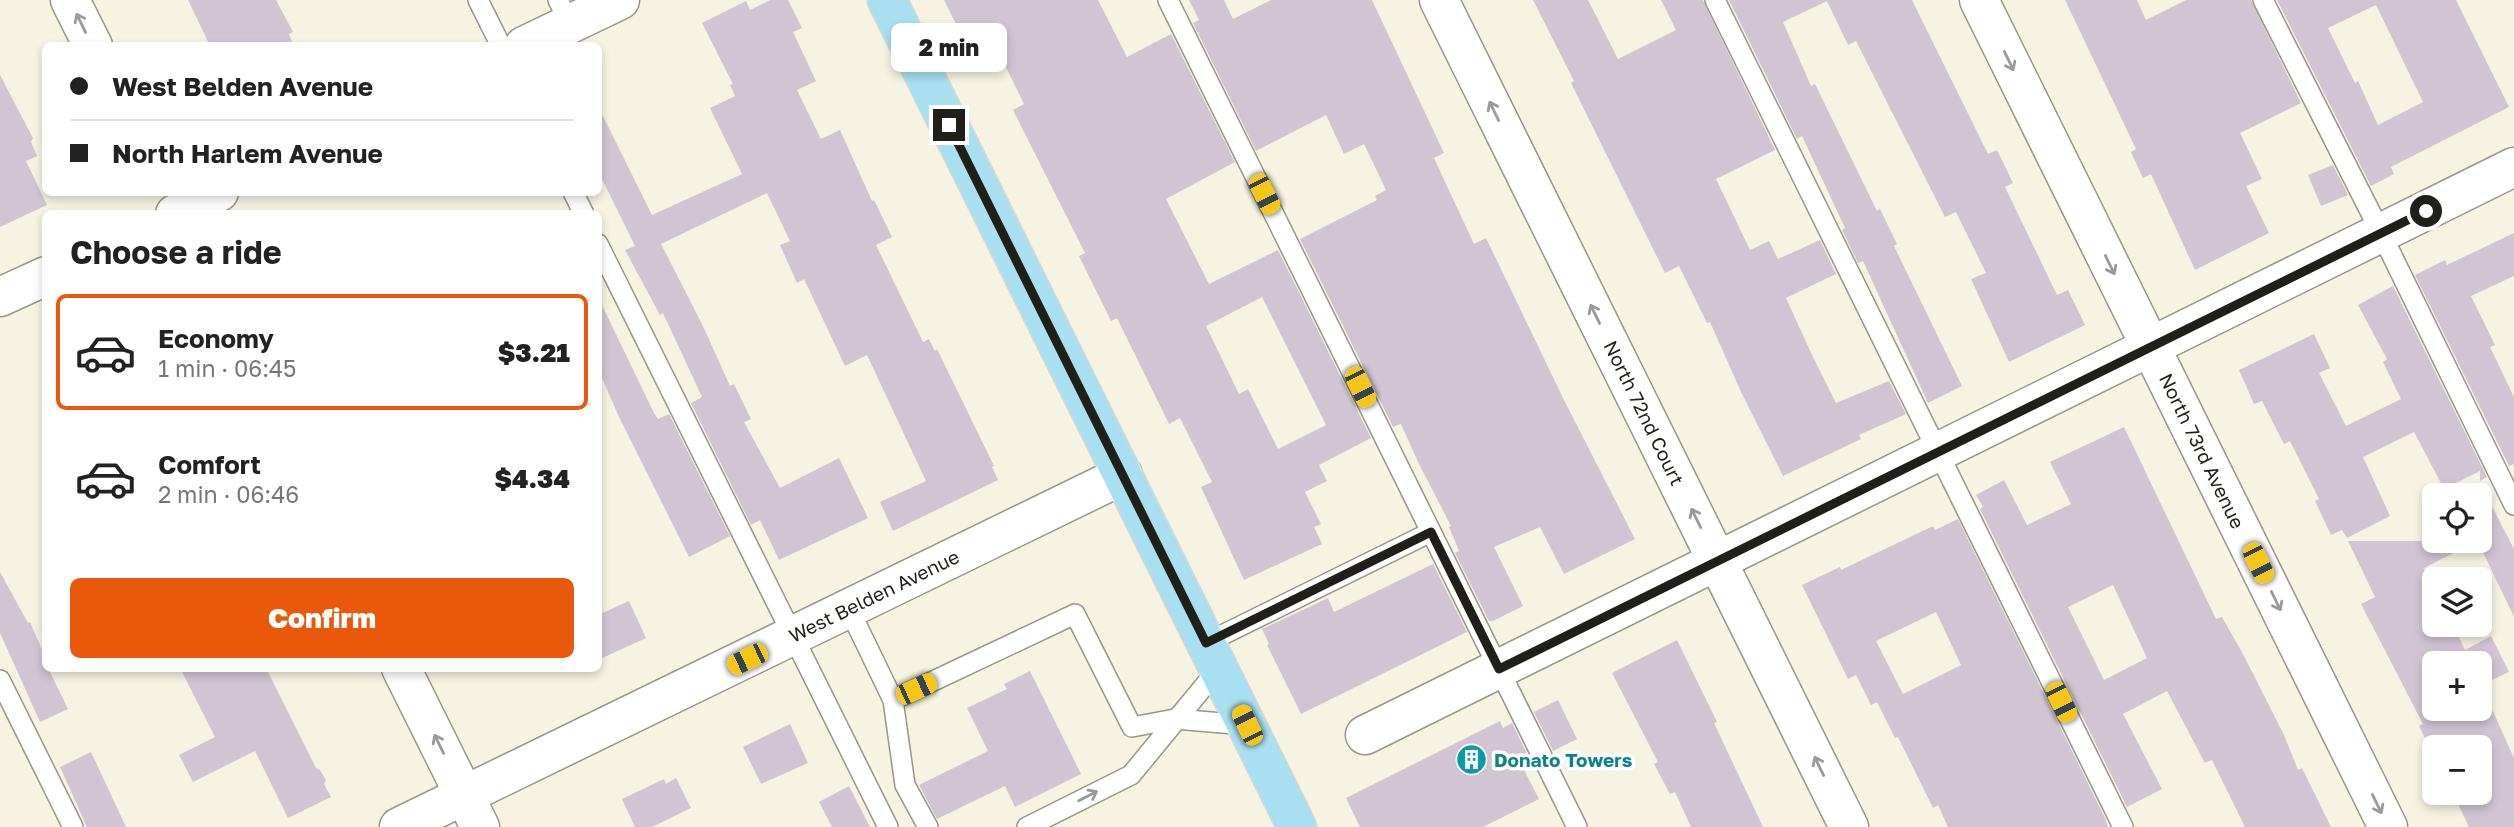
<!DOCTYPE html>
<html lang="en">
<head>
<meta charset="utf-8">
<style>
  :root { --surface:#fff; --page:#f2f2f2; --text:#222; --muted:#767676; --line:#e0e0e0; --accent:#ea580c }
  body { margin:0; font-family:"Golos Text",sans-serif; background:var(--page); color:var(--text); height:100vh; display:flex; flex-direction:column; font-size:26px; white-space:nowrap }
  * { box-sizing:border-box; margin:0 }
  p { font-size:23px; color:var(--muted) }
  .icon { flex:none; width:38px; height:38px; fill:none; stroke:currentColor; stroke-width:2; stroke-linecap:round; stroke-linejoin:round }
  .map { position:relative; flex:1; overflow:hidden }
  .details { position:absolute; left:42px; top:210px; width:560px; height:462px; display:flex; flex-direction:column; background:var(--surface); border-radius:10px; box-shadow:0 4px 10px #0003 }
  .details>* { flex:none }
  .banner { position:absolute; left:42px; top:42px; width:560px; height:154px; border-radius:10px; box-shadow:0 4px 10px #0003; display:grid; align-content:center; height:154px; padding:0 28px; background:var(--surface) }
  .controls { position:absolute; left:2422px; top:483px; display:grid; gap:14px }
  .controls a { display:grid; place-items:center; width:70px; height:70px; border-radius:10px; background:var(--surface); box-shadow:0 4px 10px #0003; font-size:35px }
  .end { position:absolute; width:32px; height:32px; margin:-16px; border:9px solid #201f19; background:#fff; box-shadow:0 0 0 4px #fff }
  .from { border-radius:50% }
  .bubble { position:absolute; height:49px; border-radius:10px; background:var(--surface); box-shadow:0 4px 10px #0003; font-size:23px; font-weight:800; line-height:49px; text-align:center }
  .car { position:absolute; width:21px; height:42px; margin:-21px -10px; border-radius:9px; box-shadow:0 0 5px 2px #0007; background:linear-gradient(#f5c518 24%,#345 0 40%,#f5c518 0 76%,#345 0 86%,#f5c518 0) }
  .banner b { display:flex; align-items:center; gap:24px; height:66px; font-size:26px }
  .banner b+b { border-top:2px solid var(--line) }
  .banner i { width:18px; height:18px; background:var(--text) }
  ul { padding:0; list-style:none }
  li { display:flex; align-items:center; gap:21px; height:116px; margin:0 14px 10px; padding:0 14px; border:4px solid transparent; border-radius:10px }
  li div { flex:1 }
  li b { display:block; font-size:26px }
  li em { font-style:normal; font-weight:800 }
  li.current { border-color:var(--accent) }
  li>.icon { width:63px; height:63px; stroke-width:1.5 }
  h2 { padding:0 28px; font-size:32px; line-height:84px }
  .button { display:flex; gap:14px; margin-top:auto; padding:14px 28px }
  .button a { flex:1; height:80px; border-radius:10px; background:var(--accent); color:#fff; font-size:28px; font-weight:800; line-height:80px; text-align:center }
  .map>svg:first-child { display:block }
</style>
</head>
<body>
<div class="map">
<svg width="2514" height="827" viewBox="0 0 2514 827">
  <rect width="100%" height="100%" fill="#f6f3e2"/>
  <!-- building -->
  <g fill="#d1c5d3" fill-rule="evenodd">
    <polygon points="188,0 276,0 293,32 289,34 294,46 210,46"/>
    <polygon points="770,0 788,0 802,28 793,32 816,81 797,90 821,139 840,130 872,201 874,200 892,237 876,245 923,342 929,339 935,351 937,349 994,466 992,467 998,480 893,531 880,502 926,481 867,355 845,366 804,279 797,283 780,245 790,241 767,193 661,244 702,324 730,386 734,384 751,419 744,422 780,488 839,458 868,518 779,560 760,520 751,525 691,403 702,397 663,313 660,315 625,250 635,246 598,171 598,106 652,215 742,174 710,108 735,96 730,85 733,84 702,23 746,1 750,10"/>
    <path d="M944 0H1098L1127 57 1171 34 1235 162 1166 199 1209 284 1278 250 1371 438 1319 465 1327 481 1305 492 1321 524 1314 527 1322 544 1244 580 1201 487 1212 482 1180 418 1169 424 1117 318 1111 321 1079 256 1085 253 1013 110 1024 104 984 23 961 34ZM1262 297 1326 425 1278 449 1248 389 1239 394 1206 326Z"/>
    <polygon points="1189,0 1224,0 1233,19 1271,0 1372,0 1444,153 1434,158 1474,244 1486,238 1564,400 1635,539 1564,574 1540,527 1494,547 1523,606 1493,621 1489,621 1455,553 1459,551 1449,527 1451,526 1418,462 1401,424 1393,427 1300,239 1377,200 1375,196 1386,190 1364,144 1344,154 1326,115 1256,151 1193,23 1199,20"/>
    <polygon points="1533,0 1588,0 1618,59 1676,30 1661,0 1703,0 1775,150 1716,179 1750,250 1769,241 1778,259 1820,240 1836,274 1786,298 1812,355 1836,403 1889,381 1906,414 1904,415 1859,435 1861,439 1783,476 1741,392 1710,322 1707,323 1679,266 1665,273 1571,83 1574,81"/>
    <polygon points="1729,0 1912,0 1988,154 1997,150 2013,183 2005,187 2057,295 2068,290 2085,325 2009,362 1971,279 1986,273 1956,212 1945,217 1856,41 1848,45 1827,1 1783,22 1811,86 1815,84 1877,211 1880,209 1897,244 1894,246 1962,386 1928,403 1863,261 1858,263 1842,230 1845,228 1802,136 1797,139"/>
    <polygon points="2065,0 2137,0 2146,20 2186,0 2251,0 2301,103 2240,133 2262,179 2246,186 2269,233 2195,270 2151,174 2143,178 2131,152 2136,149"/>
    <path d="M2277 0H2456L2509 107 2391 167 2394 174 2371 186ZM2376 5 2423 102 2378 125 2358 81 2355 83 2328 28Z"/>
    <polygon points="0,75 33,138 31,142 37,156 26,161 47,205 0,227"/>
    <polygon points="2333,165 2348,195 2321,206 2308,175"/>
    <polygon points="2514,233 2514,276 2471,296 2495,345 2490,347 2514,397 2514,464 2509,466 2415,275 2445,260 2447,265"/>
    <polygon points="2393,286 2487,477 2480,481 2480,471 2444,489 2414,432 2363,457 2390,516 2347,538 2342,530 2331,535 2315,501 2319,499 2290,441 2284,444 2262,401 2254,404 2239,370 2314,334 2330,368 2319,373 2346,426 2401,399 2383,362 2387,359 2358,305"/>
    <polygon points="598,297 654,413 658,419 669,414 730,536 689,557 619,417 598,369"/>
    <path d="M2124 427 2216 619 2222 617 2244 656 2284 735 2298 770 2302 768 2331 827H2245L2212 760 2205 763 2167 691 2123 714 2162 789 2127 807 1980 509 1983 507 1976 495 2004 480 2027 525 2071 504 2050 462ZM2113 585 2147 658 2104 680 2068 607Z"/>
    <polygon points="2480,483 2514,549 2514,617 2480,546"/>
    <path d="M1958 519 2105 818 2108 827H1948L1938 805 1933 808 1898 737 1895 738 1877 702 1871 705 1856 675 1848 679 1802 585 1840 567 1841 570 1933 526 1935 530ZM1936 612 1961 665 1903 694 1876 641Z"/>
    <path d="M2348 541H2477L2424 568 2434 589V625H2453L2465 650 2491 636 2509 672 2481 685 2514 758V827H2469L2453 793H2480V747H2434V756L2419 726 2423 724 2361 604 2375 597ZM2434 663H2480V709H2434Z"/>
    <polygon points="1433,564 1467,632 1301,714 1267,645 1269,644 1262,629 1328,598 1334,612"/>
    <polygon points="0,572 28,623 30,622 43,652 41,653 46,668 48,668 68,709 40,722 0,633"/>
    <polygon points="629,601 646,638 598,660 598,615"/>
    <polygon points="1677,640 1717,722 1714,723 1763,827 1691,827 1675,792 1670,794 1654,764 1658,762 1612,673"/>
    <polygon points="180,668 266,668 316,768 320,770 326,780 324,784 331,797 288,818 255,751 193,782 179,755 215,737"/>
    <polygon points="1030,671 1081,774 1015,807 1005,786 937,819 919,785 988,751 967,708 1007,689 1004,684"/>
    <polygon points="1558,700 1577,739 1553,751 1534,712"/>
    <polygon points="1500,721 1503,728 1512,723 1531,762 1522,766 1539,799 1483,827 1360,827 1346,798"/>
    <polygon points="790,724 808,763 761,784 743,747"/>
    <polygon points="91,752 126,827 87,827 60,767"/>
    <polygon points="676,778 691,808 652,827 635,827 622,799 664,779 666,784"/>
    <polygon points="849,786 870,827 832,827 819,802"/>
  </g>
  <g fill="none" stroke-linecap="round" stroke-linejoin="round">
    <defs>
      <g id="lane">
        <polyline points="478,0 501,46"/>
        <polyline points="558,0 570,24"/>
        <polyline points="1168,0 1577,827"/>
        <polyline points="1715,0 2123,827"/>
        <polyline points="2263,0 2381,233 2514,505"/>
        <polyline points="573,192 584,214"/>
        <polyline points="598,244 888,827"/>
        <polyline points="849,609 893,700 1075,614 1132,727 1175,719 1246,725"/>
        <polyline points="1206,643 1431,532"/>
        <polyline points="0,680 73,827"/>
        <polyline points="893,700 905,785 928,827"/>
        <polyline points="1027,827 1131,775 1219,668"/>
      </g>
      <g id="street">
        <polyline points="70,0 93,46"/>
        <polyline points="1439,0 1849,827"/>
        <polyline points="1979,0 2388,827"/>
        <polyline points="524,46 620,0"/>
        <polyline points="175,214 219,192"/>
        <polyline points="0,297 46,276"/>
        <polyline points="401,668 480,827"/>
        <polyline points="1365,735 2514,167"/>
        <polyline points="399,827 1123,475"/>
      </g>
      <polyline id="primary" points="887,0 1297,827"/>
    </defs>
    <!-- lane casing -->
    <use href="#lane" stroke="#999687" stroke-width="22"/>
    <!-- street casing -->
    <use href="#street" stroke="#999687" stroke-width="41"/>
    <!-- primary casing -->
    <use href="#primary" stroke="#d7d7d6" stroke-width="41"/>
    <!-- lane -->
    <use href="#lane" stroke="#fff" stroke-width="19"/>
    <!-- street -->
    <use href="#street" stroke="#fff" stroke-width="38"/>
    <!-- primary -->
    <use href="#primary" stroke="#a8e0f2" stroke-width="38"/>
  </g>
  <!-- one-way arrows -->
  <defs><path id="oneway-shaft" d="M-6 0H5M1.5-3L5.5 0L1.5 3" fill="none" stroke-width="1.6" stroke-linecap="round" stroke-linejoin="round" transform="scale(1.75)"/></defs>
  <g stroke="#9b9a98">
    <use href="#oneway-shaft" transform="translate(81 23) rotate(-116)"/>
    <use href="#oneway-shaft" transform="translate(2009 61) rotate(64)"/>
    <use href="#oneway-shaft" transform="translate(1494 111) rotate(-116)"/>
    <use href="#oneway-shaft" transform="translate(2110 265) rotate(64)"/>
    <use href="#oneway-shaft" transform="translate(1595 314) rotate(-116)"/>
    <use href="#oneway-shaft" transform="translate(1696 518) rotate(-116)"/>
    <use href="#oneway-shaft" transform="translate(2276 601) rotate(64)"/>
    <use href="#oneway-shaft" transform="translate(439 744) rotate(-116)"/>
    <use href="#oneway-shaft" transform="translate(1819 766) rotate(-116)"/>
    <use href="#oneway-shaft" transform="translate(1088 796) rotate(-27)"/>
    <use href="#oneway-shaft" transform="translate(2377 804) rotate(64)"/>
  </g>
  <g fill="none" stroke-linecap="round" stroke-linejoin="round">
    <!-- route -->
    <polyline stroke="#201f19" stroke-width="9" points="949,125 1206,643 1431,532 1499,669 2426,211"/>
  </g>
  <!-- icons -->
  <defs>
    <symbol id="building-disc" viewBox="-11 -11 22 22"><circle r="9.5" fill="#0f9aa8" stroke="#fff"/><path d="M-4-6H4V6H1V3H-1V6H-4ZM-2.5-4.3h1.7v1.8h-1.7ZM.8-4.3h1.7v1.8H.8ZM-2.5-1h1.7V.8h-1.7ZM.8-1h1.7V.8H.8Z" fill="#fff"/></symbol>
  </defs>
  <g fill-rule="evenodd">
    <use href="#building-disc" x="1454" y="742" width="35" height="35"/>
  </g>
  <g text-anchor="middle" stroke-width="7" stroke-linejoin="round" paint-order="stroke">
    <!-- street labels -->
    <g font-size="19" fill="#201f19" stroke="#fff">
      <text transform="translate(1644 413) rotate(64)" y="7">North 72nd Court</text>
      <text transform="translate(2202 451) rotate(64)" y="7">North 73rd Avenue</text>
      <text transform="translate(874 596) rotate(-26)" y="7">West Belden Avenue</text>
    </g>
    <!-- culture labels -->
    <g font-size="19" font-weight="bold" fill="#0d838f" stroke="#fff" text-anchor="start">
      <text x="1494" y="767">Donato Towers</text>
    </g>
  </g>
</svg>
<div class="controls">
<a><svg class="icon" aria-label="locate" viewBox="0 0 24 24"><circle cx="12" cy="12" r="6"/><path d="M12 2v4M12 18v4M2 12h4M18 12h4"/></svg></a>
<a><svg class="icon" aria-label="layers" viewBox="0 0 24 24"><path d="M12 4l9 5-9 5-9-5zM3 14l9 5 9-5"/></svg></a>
<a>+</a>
<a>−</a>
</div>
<i class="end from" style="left:2426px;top:211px"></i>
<i class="end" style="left:949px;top:125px"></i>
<div class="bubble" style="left:891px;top:23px;width:116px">2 min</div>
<i class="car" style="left:1264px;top:194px;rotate:153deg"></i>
<i class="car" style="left:1360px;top:387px;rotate:154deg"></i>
<i class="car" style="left:2258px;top:563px;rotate:154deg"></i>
<i class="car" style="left:747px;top:659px;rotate:244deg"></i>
<i class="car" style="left:916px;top:689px;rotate:65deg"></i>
<i class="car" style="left:2061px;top:702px;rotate:154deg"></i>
<i class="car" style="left:1247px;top:725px;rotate:334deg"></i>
<div class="banner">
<b><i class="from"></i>West Belden Avenue</b>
<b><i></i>North Harlem Avenue</b>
</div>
<section class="details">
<h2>Choose a ride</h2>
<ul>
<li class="current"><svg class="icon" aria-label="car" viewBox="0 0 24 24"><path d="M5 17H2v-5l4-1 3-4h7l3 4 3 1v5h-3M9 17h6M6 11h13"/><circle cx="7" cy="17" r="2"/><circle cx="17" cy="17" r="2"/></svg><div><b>Economy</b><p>1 min · 06:45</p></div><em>$3.21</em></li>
<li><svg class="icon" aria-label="car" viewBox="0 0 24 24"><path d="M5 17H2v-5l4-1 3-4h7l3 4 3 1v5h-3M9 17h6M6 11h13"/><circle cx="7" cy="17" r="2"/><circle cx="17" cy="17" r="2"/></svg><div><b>Comfort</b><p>2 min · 06:46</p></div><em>$4.34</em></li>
</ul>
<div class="button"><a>Confirm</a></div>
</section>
</div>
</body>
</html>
